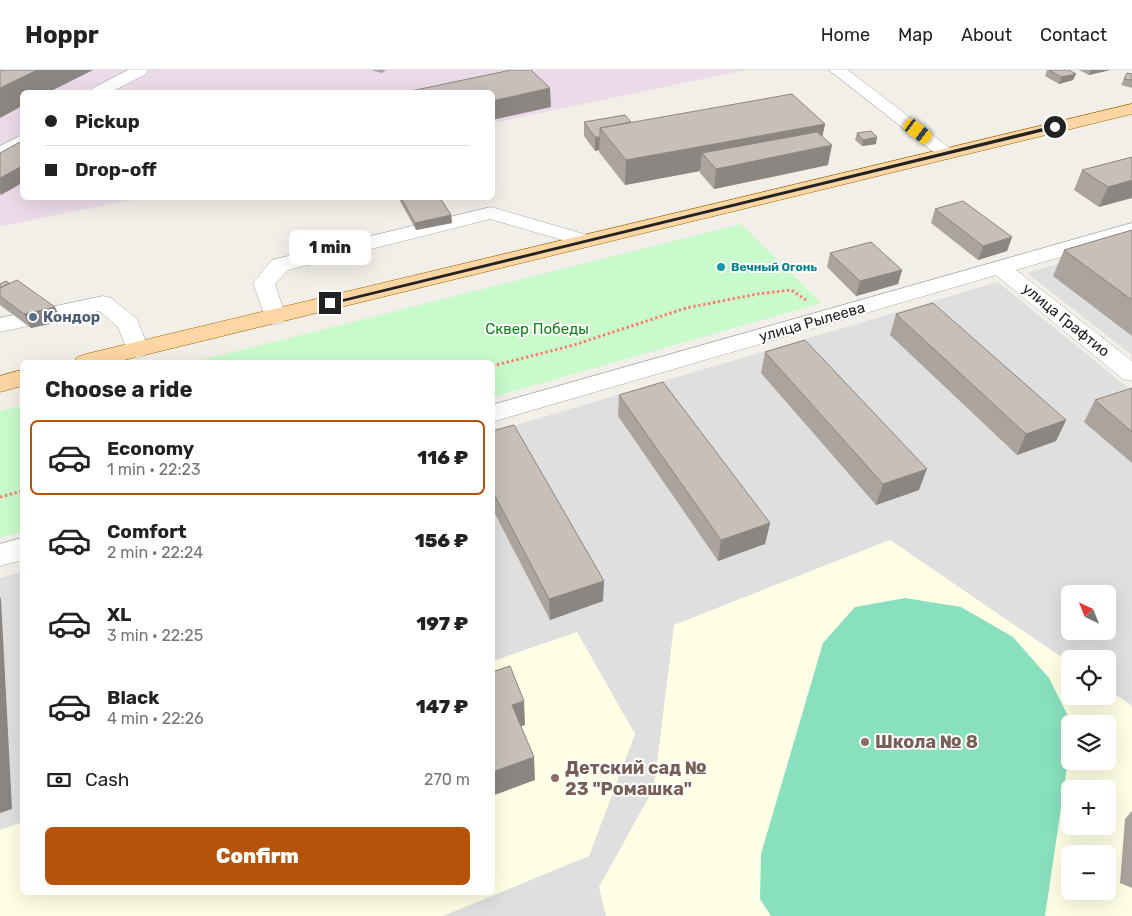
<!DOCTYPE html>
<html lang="en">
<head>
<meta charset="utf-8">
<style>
  :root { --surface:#fff; --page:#f2f2f2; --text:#222; --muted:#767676; --line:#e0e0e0; --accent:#b45309 }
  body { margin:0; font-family:Rubik,sans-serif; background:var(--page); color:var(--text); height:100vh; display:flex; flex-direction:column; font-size:19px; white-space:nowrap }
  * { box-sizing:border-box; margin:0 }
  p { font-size:16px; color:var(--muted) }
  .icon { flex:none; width:28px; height:28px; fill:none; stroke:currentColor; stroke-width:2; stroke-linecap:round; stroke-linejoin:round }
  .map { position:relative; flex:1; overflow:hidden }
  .side { position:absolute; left:20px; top:290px; width:475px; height:535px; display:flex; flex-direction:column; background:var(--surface); border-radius:8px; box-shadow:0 5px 20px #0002 }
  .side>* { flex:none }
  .hud { position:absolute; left:20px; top:20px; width:475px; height:110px; border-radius:8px; box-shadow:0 5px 20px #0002; display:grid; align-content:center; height:110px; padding:0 25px; background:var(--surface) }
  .needle { width:32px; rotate:317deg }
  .tools { position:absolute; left:1061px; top:515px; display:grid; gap:10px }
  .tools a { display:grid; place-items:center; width:55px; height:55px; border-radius:8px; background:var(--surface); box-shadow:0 5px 20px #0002; font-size:25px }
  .end { position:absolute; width:22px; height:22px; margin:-11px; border:6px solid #222; background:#fff; box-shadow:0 0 0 2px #fff }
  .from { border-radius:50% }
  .bubble { position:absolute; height:35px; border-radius:8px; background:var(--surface); box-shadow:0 5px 20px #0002; font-size:16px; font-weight:800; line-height:35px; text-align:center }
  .car { position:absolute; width:15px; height:30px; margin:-15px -8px; border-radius:6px; box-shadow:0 0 4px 1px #0007; background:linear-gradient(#f5c518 24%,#345 0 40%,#f5c518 0 76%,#345 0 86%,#f5c518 0) }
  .hud b { display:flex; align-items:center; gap:18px; height:48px; font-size:19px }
  .hud b+b { border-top:1px solid var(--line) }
  .hud i { width:12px; height:12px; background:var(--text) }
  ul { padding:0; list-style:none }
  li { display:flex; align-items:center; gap:15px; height:75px; margin:0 10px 8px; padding:0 15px; border:2px solid transparent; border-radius:8px }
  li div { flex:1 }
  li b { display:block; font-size:19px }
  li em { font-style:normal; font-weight:800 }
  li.active { border-color:var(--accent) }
  li>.icon { width:45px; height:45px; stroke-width:1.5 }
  h2 { padding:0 25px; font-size:22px; line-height:60px }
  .pay { display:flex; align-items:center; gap:12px; height:55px; padding:0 25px; font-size:19px }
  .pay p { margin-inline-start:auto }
  .primary-button { display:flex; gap:10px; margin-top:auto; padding:10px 25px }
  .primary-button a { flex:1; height:58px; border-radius:8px; background:var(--accent); color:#fff; font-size:20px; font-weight:800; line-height:58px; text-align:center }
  header { display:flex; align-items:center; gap:30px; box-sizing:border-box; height:70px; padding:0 25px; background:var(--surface); border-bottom:1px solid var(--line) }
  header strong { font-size:24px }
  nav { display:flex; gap:28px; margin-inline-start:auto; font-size:18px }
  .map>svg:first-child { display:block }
</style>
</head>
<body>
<header>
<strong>Hoppr</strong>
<nav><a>Home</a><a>Map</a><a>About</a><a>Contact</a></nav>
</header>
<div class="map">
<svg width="1132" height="846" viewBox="0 0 1132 846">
  <rect width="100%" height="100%" fill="#f2efe9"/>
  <!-- residential -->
  <g fill="#e0dfdf" fill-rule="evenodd">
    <polygon points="1132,172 1132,285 1027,203"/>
    <path d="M998 212 1132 321V846H0V508L22 502V822H492L493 362ZM1070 524H1108V561H1070ZM1070 589H1108V626H1070ZM1070 654H1108V691H1070ZM1070 719H1108V756H1070ZM1070 784H1108V821H1070Z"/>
  </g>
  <!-- industrial -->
  <polygon fill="#ebdbe8" points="0,0 745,0 493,53 492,22 22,22 22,128 140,128 3,156 0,156"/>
  <!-- education -->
  <g fill="#ffffe5" fill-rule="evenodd">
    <path d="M890 470 1070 593V626H1108V619L1132 636V846H606L599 817 654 718 674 555ZM1070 654H1108V691H1070ZM1070 719H1108V756H1070ZM1070 784H1108V821H1070Z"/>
    <polygon points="577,562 635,664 589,786 443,846 0,846 0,760 22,752 22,822 492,822 493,591"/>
  </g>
  <!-- park -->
  <g fill="#c8facc">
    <polygon points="741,154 821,233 493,327 492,292 193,292"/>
    <polygon points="22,336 22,462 0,468 0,341"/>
  </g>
  <!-- pitch -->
  <polygon fill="#88e0be" points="905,528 961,537 1013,567 1049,608 1072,654 1070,677 1045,846 771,846 760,829 761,784 823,573 855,537"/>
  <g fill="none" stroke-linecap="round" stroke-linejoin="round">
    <defs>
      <g id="minor">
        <polygon points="128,0 148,0 146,4 111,22 90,22 93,18"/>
        <polygon points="829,0 848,0 956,83 954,87 947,89 940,87"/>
        <polygon points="22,65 22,78 0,90 0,76"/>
        <polygon points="491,137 594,167 597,171 594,175 587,177 490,149 288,200 275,214 286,247 283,252 275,254 267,252 253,213 272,190"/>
        <polygon points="1132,153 1132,166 1016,200 1132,291 1132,311 1123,309 996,205 492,352 492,335"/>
        <polygon points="103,226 111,228 137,249 149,280 145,285 137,288 129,285 118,257 99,241 0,262 0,248"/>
        <polygon points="22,468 22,490 0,496 0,474"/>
      </g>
      <g id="major">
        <polygon points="1132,34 1132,44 116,292 74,292 77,287 86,284"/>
        <polygon points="22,300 22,316 0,322 0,306"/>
      </g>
    </defs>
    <!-- minor casing -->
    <use href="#minor" stroke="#a9a9a9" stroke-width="1"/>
    <!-- major casing -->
    <use href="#major" stroke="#a06b00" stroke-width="1"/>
    <!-- path -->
    <g stroke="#fa8072" stroke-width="3" stroke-dasharray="2.5 2.5" stroke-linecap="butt">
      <polyline points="492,296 574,275 686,238 757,224 791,220 806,230"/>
      <polyline points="0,427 22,421"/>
    </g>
    <!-- minor -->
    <use href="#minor" fill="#fff" fill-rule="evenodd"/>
    <!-- major -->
    <use href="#major" fill="#fcd6a4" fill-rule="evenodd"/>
  </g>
  <!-- wall -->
  <g fill="#aba49e">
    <polygon points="371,0 386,0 382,3"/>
    <polygon points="1047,0 1069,0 1076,4 1073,10 1059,14 1045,6"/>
    <polygon points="1079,0 1110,0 1089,5"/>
    <polygon points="1127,3 1132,4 1132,18 1121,15"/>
    <polygon points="584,52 825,54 822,66 828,95 714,119 700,103 700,101 625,115 599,82 599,80 595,81 584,66"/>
    <polygon points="857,63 876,74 862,76 855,70"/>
    <polygon points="1132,87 1099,137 1074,120 1082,100"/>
    <polygon points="400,128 440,128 451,145 452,153 416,160 400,131"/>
    <polygon points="935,139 1012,167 1007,181 978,190 931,153"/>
    <polygon points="1132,160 1132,266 1053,206 1064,180"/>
    <polygon points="830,183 902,200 898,214 856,226 827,197"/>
    <polygon points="0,214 62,251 31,258 0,235"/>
    <polygon points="896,244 1066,350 1056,371 1017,385 890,265"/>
    <polygon points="765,282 919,420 876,435 761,303"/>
    <polygon points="1132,318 1132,393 1084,352 1095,330"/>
    <polygon points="619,325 770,453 765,474 718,491 618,346"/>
    <polygon points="492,361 603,531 550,550 492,438"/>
    <polygon points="1132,741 1132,818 1120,813 1125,749"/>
  </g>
  <!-- shaded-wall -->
  <g fill="#8b8681">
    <polygon points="37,0 93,0 49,22 22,22 22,36 0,48 0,18"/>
    <polygon points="1091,0 1110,0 1089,5"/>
    <polygon points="1076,4 1073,10 1059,14 1061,7"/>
    <polygon points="550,18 551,37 492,50 492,31"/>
    <polygon points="825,54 820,78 832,75 828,95 714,119 716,99 702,83 700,101 625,115 626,90"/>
    <polygon points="595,67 600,67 599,80 595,81"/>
    <polygon points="877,67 876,74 862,76 863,70"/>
    <polygon points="22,96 22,113 1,125 0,123 0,108"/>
    <polygon points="1132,110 1132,128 1099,137 1108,117"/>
    <polygon points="451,145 452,153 416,160 415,153"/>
    <polygon points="1012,167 1007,181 978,190 983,176"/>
    <polygon points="902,200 898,214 856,226 860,211"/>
    <polygon points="55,237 62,251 31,258 24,244"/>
    <polygon points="1066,350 1056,371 1017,385 1026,364"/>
    <polygon points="927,399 919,420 876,435 883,414"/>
    <polygon points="770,453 765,474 718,491 721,470"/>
    <polygon points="604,511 603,531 550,550 549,529"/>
    <polygon points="0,527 1,529 12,739 0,743"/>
    <polygon points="524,631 525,655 514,659 512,635"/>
    <polygon points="534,687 535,710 492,726 492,702"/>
  </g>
  <!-- building -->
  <g fill="#c7bfb8" stroke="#8b8681">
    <polygon points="0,0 37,0 0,18"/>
    <polygon points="511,0 531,0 550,18 492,31 492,22 406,22"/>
    <polygon points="1049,0 1069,0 1076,4 1061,7"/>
    <polygon points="1127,3 1132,4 1132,10 1124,9"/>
    <polygon points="792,24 825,54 626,90 600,58"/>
    <polygon points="625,45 631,52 600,58 600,67 595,67 584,52"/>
    <polygon points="871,61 877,67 863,70 857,63"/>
    <polygon points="817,62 832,75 716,99 702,83"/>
    <polygon points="22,71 22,96 0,108 0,83"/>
    <polygon points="1132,87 1132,110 1108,117 1082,100"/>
    <polygon points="401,128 440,128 451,145 415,153"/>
    <polygon points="963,131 1012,167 983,176 935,139"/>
    <polygon points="1132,160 1132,230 1064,180"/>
    <polygon points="871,172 902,200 860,211 830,183"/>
    <polygon points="17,210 55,237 24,244 0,226 0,218"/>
    <polygon points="6,211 9,213 0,218 0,214"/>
    <polygon points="933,233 1066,350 1026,364 896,244"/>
    <polygon points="805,270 927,399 883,414 765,282"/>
    <polygon points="663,312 770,453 721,470 619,325"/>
    <polygon points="1132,318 1132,362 1095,330"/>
    <polygon points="514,355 604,511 549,529 492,420 492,361"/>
    <polygon points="510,596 524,631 512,635 534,687 492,702 492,602"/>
  </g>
  <!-- route -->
  <polygon fill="#222" points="1055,55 1057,58 330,235 327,233"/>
  <!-- markers -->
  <circle fill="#0f9aa8" stroke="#fff" stroke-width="2" cx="721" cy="197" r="5"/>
  <circle fill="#5c6f8a" stroke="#fff" stroke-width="2" cx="33" cy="247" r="5"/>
  <g fill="#8d6e63" stroke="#fff" stroke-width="2">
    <circle cx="865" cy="672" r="5"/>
    <circle cx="555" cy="708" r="5"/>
  </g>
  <g text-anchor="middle" stroke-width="4" stroke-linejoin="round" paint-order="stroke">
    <!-- far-culture labels -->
    <g font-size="12" font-weight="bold" fill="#0d838f" stroke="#fff" text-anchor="start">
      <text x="731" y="201">Вечный Огонь</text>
    </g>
    <!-- service labels -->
    <g font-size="15" font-weight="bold" fill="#4e5e75" stroke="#fff" text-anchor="start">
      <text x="43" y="252">Кондор</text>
    </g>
    <!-- street labels -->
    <g font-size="15" fill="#222" stroke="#fff">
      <text transform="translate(1066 250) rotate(39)" y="5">улица Графтио</text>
      <text transform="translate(812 252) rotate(-16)" y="5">улица Рылеева</text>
    </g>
    <!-- park labels -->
    <g font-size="15" fill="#0c8416" stroke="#fff">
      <text x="537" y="264">Сквер Победы</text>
    </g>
    <!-- near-education labels -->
    <g font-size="18" font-weight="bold" fill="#785e54" stroke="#fff" text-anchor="start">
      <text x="875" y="678">Школа № 8</text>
      <text x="565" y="704">Детский сад №<tspan x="565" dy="21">23 "Ромашка"</tspan></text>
    </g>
  </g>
</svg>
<div class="tools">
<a><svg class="needle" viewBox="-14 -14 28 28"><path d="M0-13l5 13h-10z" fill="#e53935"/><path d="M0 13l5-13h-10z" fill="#767676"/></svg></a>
<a><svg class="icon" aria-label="locate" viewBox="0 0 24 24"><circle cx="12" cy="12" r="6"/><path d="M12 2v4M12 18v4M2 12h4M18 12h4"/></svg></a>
<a><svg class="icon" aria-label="layers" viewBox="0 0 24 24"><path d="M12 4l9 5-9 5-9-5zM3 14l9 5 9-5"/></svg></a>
<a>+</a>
<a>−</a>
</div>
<i class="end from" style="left:1055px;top:57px"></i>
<i class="end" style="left:330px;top:233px"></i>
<div class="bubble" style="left:289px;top:160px;width:82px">1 min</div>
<i class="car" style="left:918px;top:61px;rotate:127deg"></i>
<div class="hud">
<b><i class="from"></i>Pickup</b>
<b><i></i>Drop-off</b>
</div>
<section class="side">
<h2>Choose a ride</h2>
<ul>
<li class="active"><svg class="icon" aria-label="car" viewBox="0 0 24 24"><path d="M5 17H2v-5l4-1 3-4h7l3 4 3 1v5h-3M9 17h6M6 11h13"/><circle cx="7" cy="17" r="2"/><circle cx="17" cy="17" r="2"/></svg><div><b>Economy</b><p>1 min · 22:23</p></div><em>116 ₽</em></li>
<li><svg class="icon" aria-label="car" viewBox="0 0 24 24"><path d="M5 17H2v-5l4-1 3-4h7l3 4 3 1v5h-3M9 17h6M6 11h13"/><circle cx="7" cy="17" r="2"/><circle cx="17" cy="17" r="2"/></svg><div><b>Comfort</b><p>2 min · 22:24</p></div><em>156 ₽</em></li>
<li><svg class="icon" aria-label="car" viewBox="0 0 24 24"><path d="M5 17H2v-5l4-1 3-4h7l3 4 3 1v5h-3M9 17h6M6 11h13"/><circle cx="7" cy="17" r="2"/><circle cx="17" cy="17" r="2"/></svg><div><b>XL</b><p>3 min · 22:25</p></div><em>197 ₽</em></li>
<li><svg class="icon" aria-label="car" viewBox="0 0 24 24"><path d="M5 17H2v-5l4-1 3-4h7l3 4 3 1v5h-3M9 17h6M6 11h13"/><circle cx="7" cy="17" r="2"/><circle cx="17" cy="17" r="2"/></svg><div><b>Black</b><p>4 min · 22:26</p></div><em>147 ₽</em></li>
</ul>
<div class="pay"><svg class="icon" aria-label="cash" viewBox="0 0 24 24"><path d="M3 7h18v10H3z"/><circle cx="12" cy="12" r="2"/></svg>Cash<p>270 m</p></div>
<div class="primary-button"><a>Confirm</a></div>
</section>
</div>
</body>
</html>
